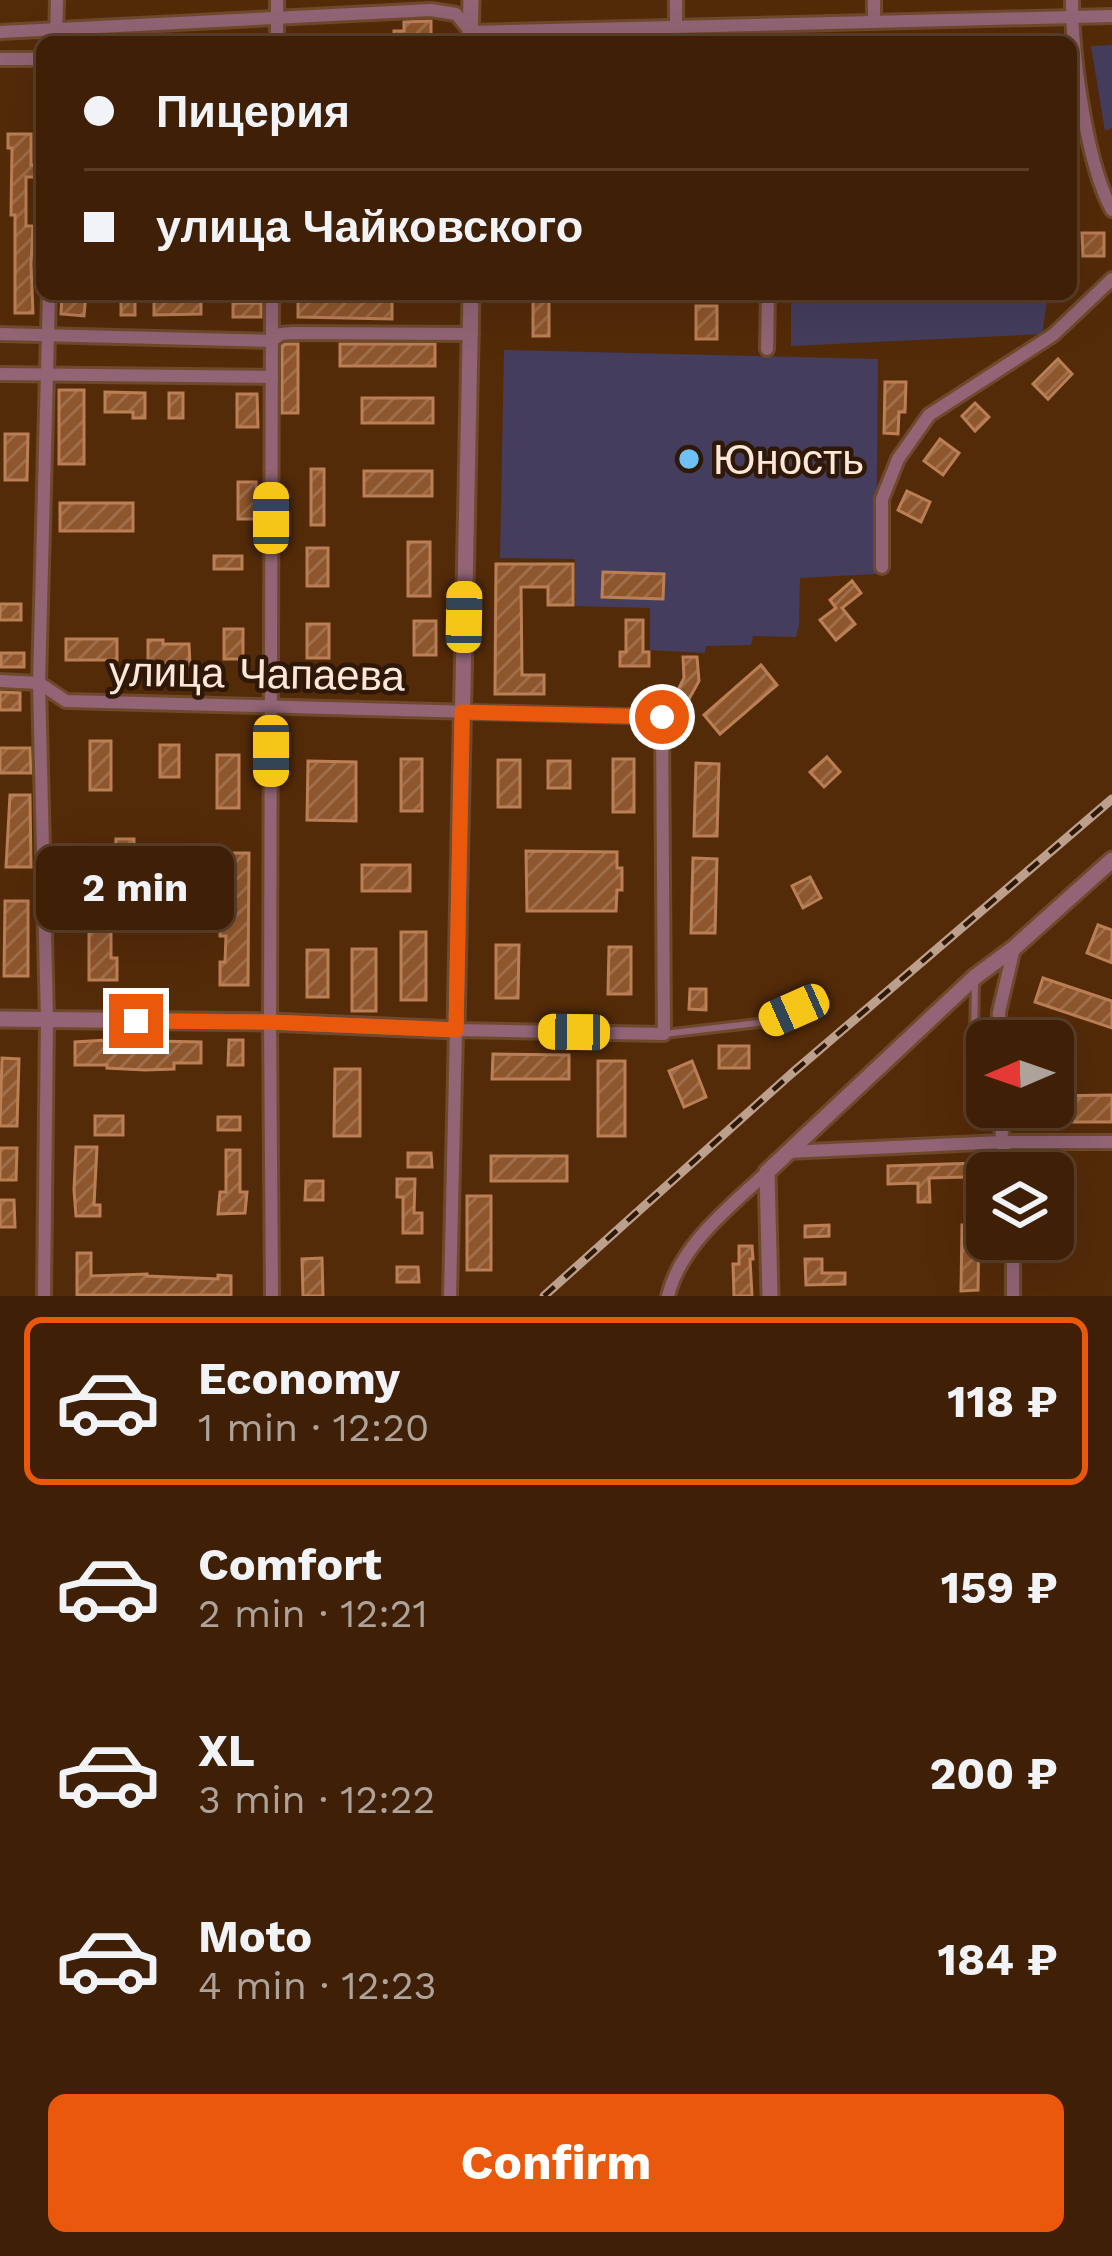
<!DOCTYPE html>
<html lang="en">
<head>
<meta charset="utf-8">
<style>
  :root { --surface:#3f2007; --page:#4a2d15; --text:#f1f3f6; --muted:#ada39b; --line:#583e28; --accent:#ea580c }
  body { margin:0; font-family:"Work Sans",sans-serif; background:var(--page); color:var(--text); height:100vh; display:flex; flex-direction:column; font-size:45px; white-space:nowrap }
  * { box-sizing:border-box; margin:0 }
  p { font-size:39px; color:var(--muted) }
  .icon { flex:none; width:66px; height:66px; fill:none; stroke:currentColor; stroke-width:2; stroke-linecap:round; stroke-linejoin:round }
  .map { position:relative; height:1296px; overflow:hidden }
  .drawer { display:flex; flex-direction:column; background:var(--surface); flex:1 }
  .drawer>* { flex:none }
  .banner { position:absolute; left:36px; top:36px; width:1041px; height:264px; border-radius:18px; box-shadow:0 12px 48px #0002,0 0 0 3px var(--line); display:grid; align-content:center; height:264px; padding:0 48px; background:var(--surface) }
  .needle { width:78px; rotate:268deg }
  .controls { position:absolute; left:966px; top:1020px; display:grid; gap:24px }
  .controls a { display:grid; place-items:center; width:108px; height:108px; border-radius:18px; background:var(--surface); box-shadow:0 12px 48px #0002,0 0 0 3px var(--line); font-size:60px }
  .end { position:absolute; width:54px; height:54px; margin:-27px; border:15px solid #ea580c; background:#fff; box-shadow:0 0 0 6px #fff }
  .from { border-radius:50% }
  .bubble { position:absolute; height:84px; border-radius:18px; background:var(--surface); box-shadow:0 12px 48px #0002,0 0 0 3px var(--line); font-size:39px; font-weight:700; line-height:84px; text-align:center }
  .car { position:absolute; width:36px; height:72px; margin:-36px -18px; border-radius:15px; box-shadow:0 0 9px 3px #0007; background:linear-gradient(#f5c518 24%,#345 0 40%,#f5c518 0 76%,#345 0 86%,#f5c518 0) }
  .banner b { display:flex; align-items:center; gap:42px; height:114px; font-size:45px }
  .banner b+b { border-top:3px solid var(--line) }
  .banner i { width:30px; height:30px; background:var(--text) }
  ul { padding:21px 0 0; list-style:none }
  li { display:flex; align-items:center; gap:36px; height:168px; margin:0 24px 18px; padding:0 24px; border:6px solid transparent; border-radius:18px }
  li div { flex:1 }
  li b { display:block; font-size:45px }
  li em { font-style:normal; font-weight:700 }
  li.selected { border-color:var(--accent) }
  li>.icon { width:108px; height:108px; stroke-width:1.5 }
  .primary-button { display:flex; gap:24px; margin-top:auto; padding:24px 48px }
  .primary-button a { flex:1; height:138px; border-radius:18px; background:var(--accent); color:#fff; font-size:48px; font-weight:700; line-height:138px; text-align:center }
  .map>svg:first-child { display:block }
</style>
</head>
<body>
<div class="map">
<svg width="1112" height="1296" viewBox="0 0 1112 1296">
  <defs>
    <pattern id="building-hatch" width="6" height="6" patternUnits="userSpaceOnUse" patternTransform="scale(3)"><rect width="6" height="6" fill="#8e562c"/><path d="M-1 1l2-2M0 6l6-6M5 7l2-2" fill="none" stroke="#9f6e4a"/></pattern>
  </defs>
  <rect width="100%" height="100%" fill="#542b09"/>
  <!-- green -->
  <g fill="#453d5d">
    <polygon points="1112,45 1112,128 1105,131 1091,46"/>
    <polygon points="791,294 1048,294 1042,334 791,346"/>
    <polygon points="504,350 878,359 876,574 800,578 799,625 796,637 753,636 751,645 706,646 705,653 650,650 650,608 575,606 575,559 500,558"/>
  </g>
  <!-- building -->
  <g fill="url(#building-hatch)" stroke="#bb7f56" stroke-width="3">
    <polygon points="431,21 431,40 394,40 394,31 404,31 404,22"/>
    <polygon points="8,134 31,134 31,165 35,165 35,177 26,177 26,226 33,226 31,264 33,313 15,313 15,215 11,215 12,148 8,148"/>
    <polygon points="1082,233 1104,233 1104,256 1083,256"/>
    <polygon points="62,294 86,294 84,316 61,314"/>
    <rect x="121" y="294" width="14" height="21"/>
    <polygon points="182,294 201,294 201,314 154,315 154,297 182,297"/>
    <polygon points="352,294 392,294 392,319 298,317 298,297 352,297"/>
    <rect x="533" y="294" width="16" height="42"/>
    <rect x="233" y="303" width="28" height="14"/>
    <rect x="696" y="306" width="21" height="33"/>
    <polygon points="285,344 298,344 298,413 282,413 282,346"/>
    <rect x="340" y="344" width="95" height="22"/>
    <polygon points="1058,359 1072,374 1048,399 1033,384"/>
    <polygon points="885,382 906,382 905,412 899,412 898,434 884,433"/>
    <rect x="59" y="390" width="25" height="74"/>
    <polygon points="105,392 145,393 145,418 133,418 133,412 105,412"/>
    <rect x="169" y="393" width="14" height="25"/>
    <polygon points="237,394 257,394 258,427 237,427"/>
    <rect x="362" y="398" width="71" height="25"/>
    <polygon points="975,403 989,417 975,431 962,416"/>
    <polygon points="5,434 28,434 27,480 5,480"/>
    <polygon points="940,439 959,453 943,475 924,461"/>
    <rect x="311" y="469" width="13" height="56"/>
    <rect x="364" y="471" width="68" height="25"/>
    <rect x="238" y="482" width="18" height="37"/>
    <polygon points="907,491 930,502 921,522 898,510"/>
    <rect x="60" y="503" width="73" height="28"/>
    <rect x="408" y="542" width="22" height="54"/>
    <rect x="307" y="548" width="21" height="38"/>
    <rect x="214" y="556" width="28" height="13"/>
    <polygon points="496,564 573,564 573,605 548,605 548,587 521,587 522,675 544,675 544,694 495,694"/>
    <polygon points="603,572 664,574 663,599 602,597"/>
    <polygon points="852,581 861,593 842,608 855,624 836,640 820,620 836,608 830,600"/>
    <rect x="0" y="604" width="21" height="16"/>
    <polygon points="626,620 643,620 643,652 649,652 649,666 620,666 620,652 626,652"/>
    <rect x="414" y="621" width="22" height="34"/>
    <rect x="307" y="624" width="22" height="34"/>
    <rect x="224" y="629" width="19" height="30"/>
    <rect x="66" y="639" width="51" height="21"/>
    <polygon points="148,640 163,640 163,644 189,644 190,665 148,663"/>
    <rect x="1" y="653" width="23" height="14"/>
    <polygon points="683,657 697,657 699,681 689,699 677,692 684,678"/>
    <polygon points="761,665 777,685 720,734 704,715"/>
    <polygon points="0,692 20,693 20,710 0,710"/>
    <rect x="90" y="741" width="21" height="49"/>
    <rect x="160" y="745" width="19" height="32"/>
    <polygon points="0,748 30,748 31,773 0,773"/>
    <rect x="217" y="755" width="22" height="53"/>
    <polygon points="827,757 840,772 824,787 810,772"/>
    <rect x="401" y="759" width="21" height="52"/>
    <rect x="613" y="759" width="21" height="53"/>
    <rect x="498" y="760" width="22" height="47"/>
    <polygon points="308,761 356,762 356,821 307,820"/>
    <rect x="548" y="761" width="22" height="27"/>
    <polygon points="696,763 719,764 717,836 694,836"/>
    <polygon points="10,795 30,795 31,867 6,867"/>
    <polygon points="116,839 134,839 133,891 115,891"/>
    <polygon points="526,851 617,852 617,868 622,868 622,890 617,890 616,911 527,911"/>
    <polygon points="224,853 249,853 248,985 220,985 220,962 225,962 226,936 220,936 220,913 224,913"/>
    <polygon points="693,858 717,859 715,933 691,933"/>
    <rect x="362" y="865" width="48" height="26"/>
    <polygon points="810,877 821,898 803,908 792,886"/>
    <polygon points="5,901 28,901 28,976 4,976"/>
    <polygon points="89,909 116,909 116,931 111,931 111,958 117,958 117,980 89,980"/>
    <polygon points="1098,925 1112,930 1112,963 1087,953"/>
    <rect x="401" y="932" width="25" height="68"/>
    <polygon points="496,945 519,945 518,998 496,998"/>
    <polygon points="609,947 631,947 631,994 608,994"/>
    <rect x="352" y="949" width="24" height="62"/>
    <rect x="307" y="950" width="21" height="47"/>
    <polygon points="1043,978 1112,1001 1112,1028 1035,1002"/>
    <polygon points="690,989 706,989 706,1010 689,1009"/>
    <polygon points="1027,1028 1055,1028 1055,1041 1026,1041"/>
    <polygon points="107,1040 201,1042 201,1063 174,1063 174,1069 145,1070 107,1068 107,1065 75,1065 75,1042"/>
    <polygon points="229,1040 243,1040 243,1065 228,1065"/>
    <rect x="719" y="1046" width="30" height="22"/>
    <polygon points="493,1054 569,1055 569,1079 492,1079"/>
    <polygon points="2,1058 19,1059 17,1126 0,1126"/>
    <rect x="598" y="1061" width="27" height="75"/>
    <polygon points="692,1061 706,1097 684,1107 669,1071"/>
    <polygon points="335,1069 360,1069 360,1136 334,1136"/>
    <polygon points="1112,1095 1112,1122 1066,1122 1066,1107 1053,1107 1053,1096"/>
    <rect x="95" y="1116" width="28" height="19"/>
    <rect x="218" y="1117" width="22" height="13"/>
    <polygon points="76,1147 97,1147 94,1205 100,1205 100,1216 76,1216 74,1190"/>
    <polygon points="0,1148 17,1148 16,1180 0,1180"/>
    <polygon points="226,1150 240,1150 240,1192 247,1192 245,1213 218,1214 220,1192 226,1192"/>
    <polygon points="408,1153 431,1153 432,1167 408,1167"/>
    <rect x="491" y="1156" width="76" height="25"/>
    <polygon points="996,1162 998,1173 987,1173 987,1183 967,1185 966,1177 929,1178 930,1202 918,1202 918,1183 888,1184 888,1166 977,1163 977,1165"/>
    <polygon points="397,1179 415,1179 414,1213 422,1213 422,1233 403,1233 403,1197 397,1197"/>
    <polygon points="306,1181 323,1181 323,1200 305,1200"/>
    <rect x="467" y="1196" width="24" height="74"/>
    <polygon points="0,1200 14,1200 15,1227 0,1227"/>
    <polygon points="829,1225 829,1236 805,1237 805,1226"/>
    <polygon points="962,1225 979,1225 978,1290 961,1291"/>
    <polygon points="739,1246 752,1246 753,1259 750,1259 752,1296 734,1296 733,1264 739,1264"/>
    <polygon points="77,1253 91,1253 91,1276 147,1274 147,1276 218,1279 218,1275 231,1276 231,1295 77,1295"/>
    <polygon points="322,1258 323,1296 303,1296 302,1259"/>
    <polygon points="805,1259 822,1259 822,1273 845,1273 845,1284 806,1285"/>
    <polygon points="397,1267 418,1267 419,1282 397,1282"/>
  </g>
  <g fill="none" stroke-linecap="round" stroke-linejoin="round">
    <defs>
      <g id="service">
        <polyline points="664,1034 767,1022 821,997"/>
        <polyline points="973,1098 975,982"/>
      </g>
      <g id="minor">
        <polyline points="277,0 277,42"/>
        <polyline points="676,0 676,27"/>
        <polyline points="874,0 874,22"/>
        <path d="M1072 0C1072 54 1086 163 1112 210"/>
        <polyline points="0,32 431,10 456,14 471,32 1112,16"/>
        <polyline points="56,42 57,0"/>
        <polyline points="0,59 42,59"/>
        <polyline points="272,294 270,1022 272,1296"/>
        <polyline points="0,334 271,341 281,334 293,333 472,334"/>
        <polyline points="767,349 768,294"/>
        <polyline points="0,374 272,377"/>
        <polyline points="882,567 882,499 898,459 929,415 1053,335 1112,279"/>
        <polyline points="0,681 39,683 66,701 662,717 664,1034 456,1030 450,1296"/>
        <polyline points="998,1041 999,1012 1014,948"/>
        <polyline points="1001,1107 1002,1142 1009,1173"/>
        <polyline points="787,1152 1002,1142 1112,1142"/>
        <polyline points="44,1296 47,1020 39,683 49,294"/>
        <path d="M668 1296C680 1245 731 1206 767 1172"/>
        <polyline points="1013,1296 1013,1239"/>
      </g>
      <g id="tertiary">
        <polyline points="470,42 471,0"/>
        <polyline points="0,1019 270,1022 456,1030 471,294"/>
        <polyline points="770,1296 767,1172 975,977 1014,948 1112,860"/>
      </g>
    </defs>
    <!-- service casing -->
    <use href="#service" stroke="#6f492b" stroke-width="12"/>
    <!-- minor casing -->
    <use href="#minor" stroke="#6f492b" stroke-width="18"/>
    <!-- tertiary casing -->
    <use href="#tertiary" stroke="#6f492b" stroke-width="21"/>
    <!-- service -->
    <use href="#service" stroke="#926475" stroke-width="6"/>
    <!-- minor -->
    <use href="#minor" stroke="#926475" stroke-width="12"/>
    <!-- tertiary -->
    <use href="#tertiary" stroke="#926475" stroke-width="15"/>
    <defs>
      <polyline id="rail" points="544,1296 791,1074 1112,799"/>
    </defs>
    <!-- rail casing -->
    <use href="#rail" stroke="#bca08b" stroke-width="9"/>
    <!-- rail -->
    <use href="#rail" stroke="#2f1806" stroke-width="4.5" stroke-dasharray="14" stroke-linecap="butt"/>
  </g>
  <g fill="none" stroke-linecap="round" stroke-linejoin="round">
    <!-- route -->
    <polyline stroke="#ea580c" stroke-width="15" points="136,1021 270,1022 456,1030 462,712 662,717"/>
  </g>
  <!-- markers -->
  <circle fill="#6dc2f3" stroke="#2f1806" stroke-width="4.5" cx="689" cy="459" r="12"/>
  <g text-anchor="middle" stroke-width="9" stroke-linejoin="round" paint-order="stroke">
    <!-- poi labels -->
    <g font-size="42" fill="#fce8db" stroke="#2f1806" text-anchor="start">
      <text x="713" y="474">Юность</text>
    </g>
    <!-- street labels -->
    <g font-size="42" fill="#fce8db" stroke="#2f1806">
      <text transform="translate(257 673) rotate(1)" y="15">улица Чапаева</text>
    </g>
  </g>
</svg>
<div class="controls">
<a><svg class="needle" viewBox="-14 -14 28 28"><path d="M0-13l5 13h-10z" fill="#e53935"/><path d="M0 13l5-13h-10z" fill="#ada39b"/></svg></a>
<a><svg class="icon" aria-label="layers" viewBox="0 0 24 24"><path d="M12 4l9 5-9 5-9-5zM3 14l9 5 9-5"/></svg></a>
</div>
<i class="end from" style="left:662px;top:717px"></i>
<i class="end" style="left:136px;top:1021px"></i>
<div class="bubble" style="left:36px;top:846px;width:198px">2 min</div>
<i class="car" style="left:271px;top:518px;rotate:0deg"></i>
<i class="car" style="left:464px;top:617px;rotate:1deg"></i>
<i class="car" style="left:271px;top:751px;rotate:180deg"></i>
<i class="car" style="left:794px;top:1010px;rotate:246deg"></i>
<i class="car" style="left:574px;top:1032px;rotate:271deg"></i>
<div class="banner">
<b><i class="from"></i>Пицерия</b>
<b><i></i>улица Чайковского</b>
</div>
</div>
<section class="drawer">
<ul>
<li class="selected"><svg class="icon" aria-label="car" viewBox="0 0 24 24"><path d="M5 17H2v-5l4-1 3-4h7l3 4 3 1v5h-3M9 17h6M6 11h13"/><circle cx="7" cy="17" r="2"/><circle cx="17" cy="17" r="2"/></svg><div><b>Economy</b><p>1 min · 12:20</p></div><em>118 ₽</em></li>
<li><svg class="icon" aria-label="car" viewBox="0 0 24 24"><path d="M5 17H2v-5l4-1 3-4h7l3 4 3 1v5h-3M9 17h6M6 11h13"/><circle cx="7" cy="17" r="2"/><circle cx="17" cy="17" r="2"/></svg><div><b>Comfort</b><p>2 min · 12:21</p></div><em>159 ₽</em></li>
<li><svg class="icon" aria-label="car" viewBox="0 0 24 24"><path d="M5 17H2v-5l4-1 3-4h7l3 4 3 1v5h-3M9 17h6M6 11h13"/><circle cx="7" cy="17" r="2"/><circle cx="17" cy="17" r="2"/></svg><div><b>XL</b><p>3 min · 12:22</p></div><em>200 ₽</em></li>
<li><svg class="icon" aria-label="car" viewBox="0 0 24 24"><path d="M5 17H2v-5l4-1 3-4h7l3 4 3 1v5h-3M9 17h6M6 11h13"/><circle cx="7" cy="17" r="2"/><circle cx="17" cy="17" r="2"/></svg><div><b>Moto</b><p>4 min · 12:23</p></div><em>184 ₽</em></li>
</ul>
<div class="primary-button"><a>Confirm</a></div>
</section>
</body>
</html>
